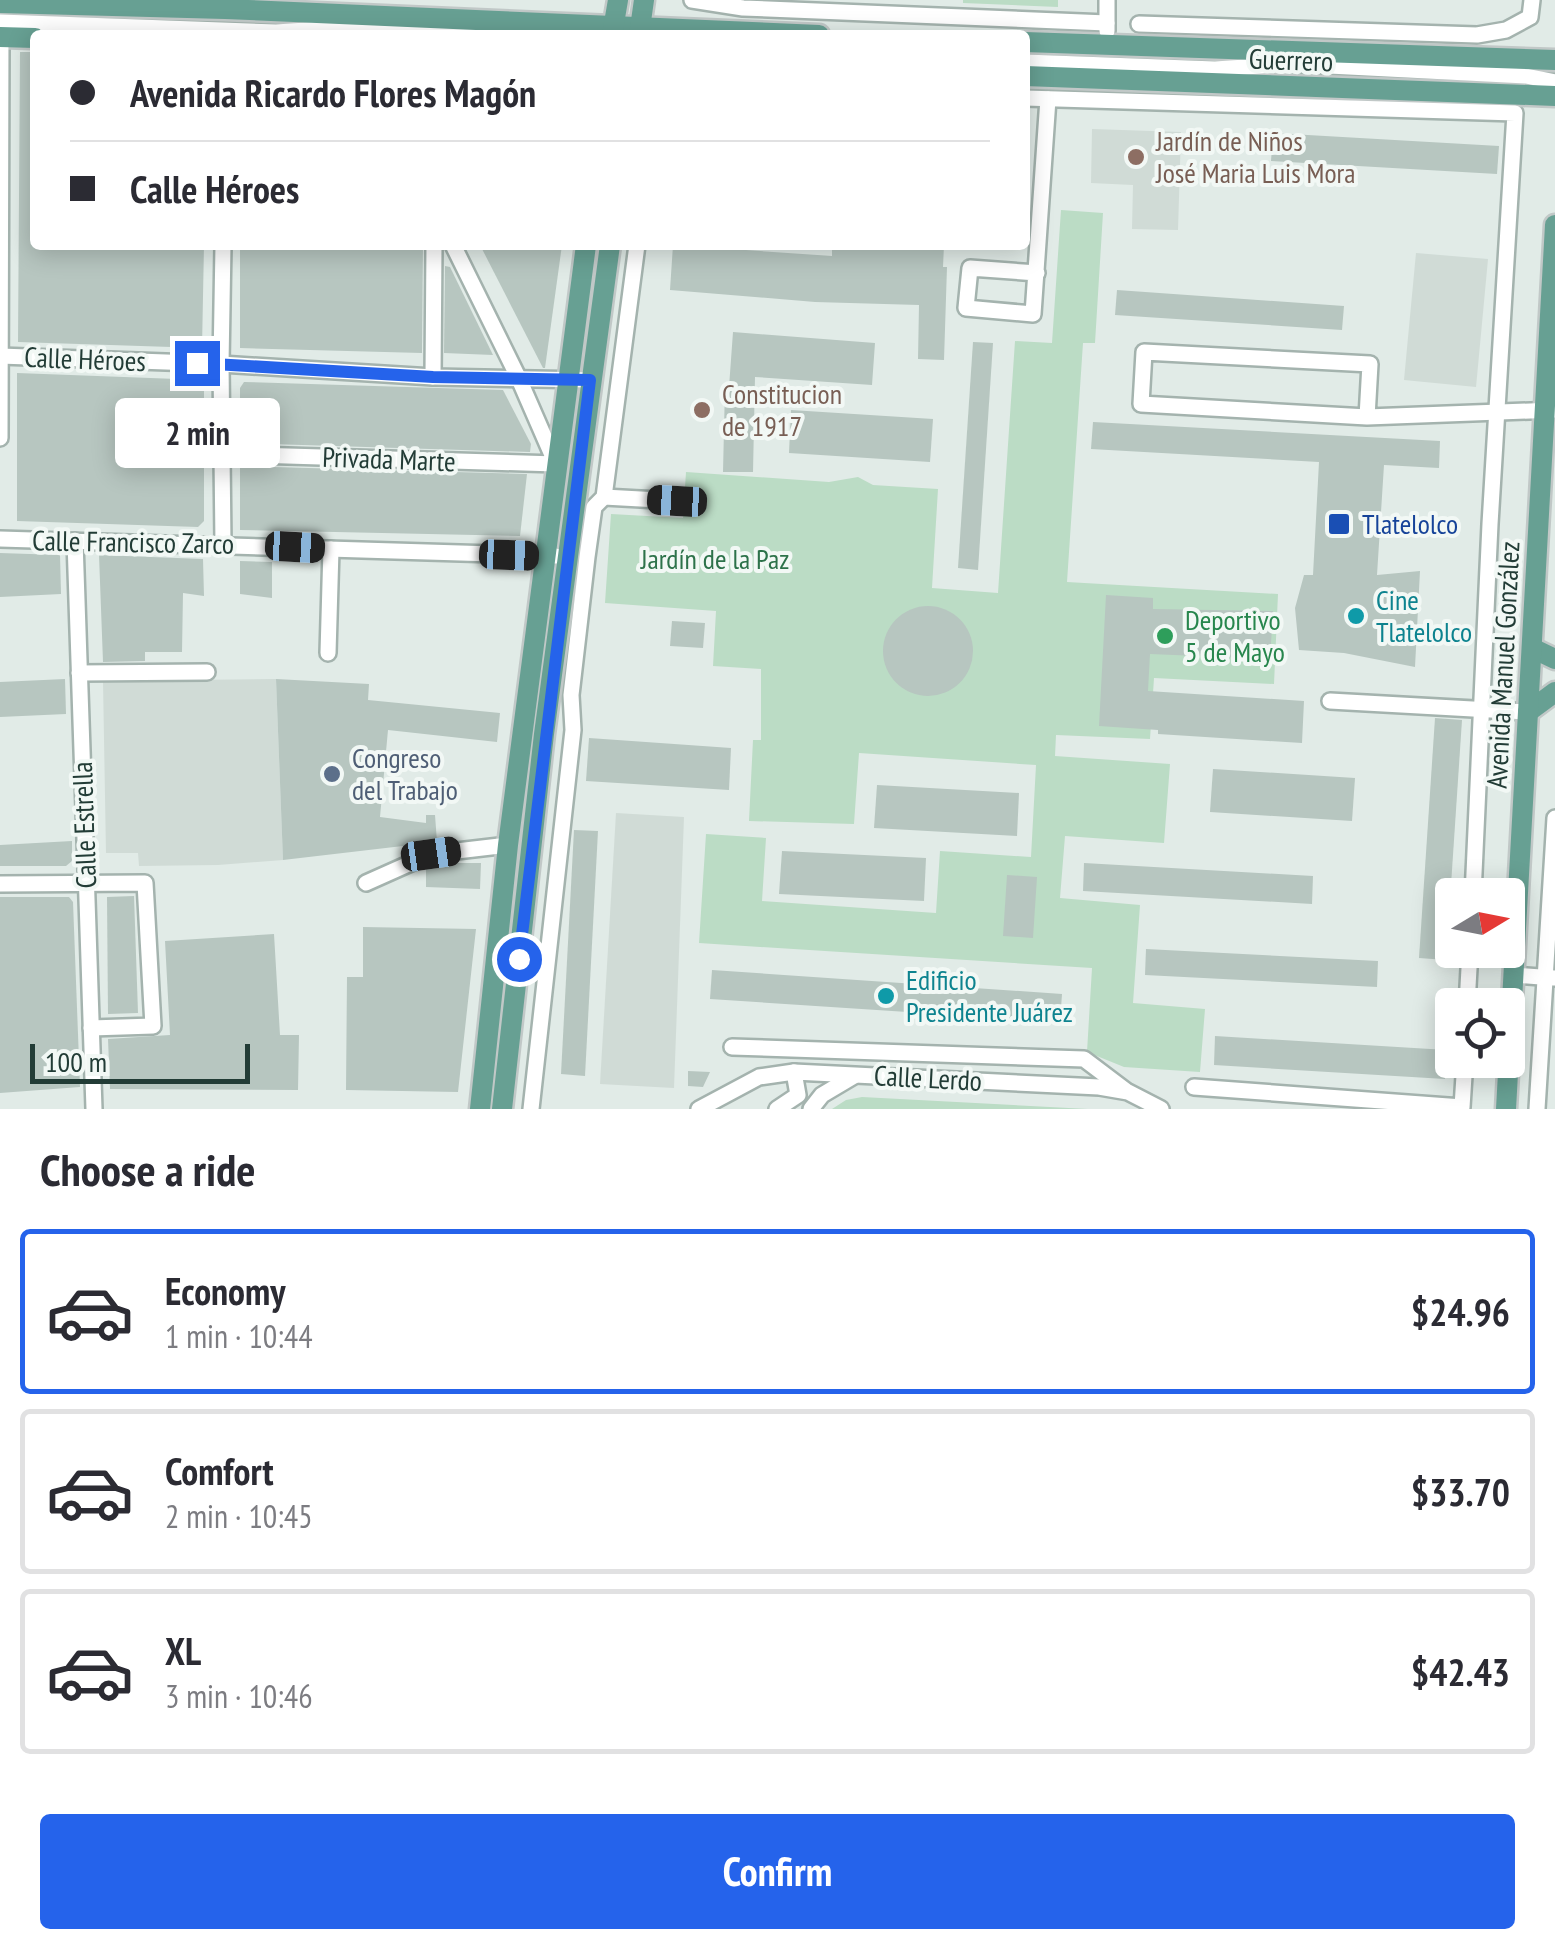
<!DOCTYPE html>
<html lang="en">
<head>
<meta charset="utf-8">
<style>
  :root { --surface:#fff; --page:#f2f2f3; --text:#2b2b33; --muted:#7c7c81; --line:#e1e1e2; --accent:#2563eb }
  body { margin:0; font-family:"PT Sans Narrow",sans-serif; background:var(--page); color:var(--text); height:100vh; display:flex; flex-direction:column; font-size:38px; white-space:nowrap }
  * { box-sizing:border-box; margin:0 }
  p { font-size:32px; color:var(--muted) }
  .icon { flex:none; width:55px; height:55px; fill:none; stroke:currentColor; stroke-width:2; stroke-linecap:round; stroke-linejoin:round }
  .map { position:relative; height:1109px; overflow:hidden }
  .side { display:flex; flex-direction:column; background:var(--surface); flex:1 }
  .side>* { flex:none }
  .banner { position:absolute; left:30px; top:30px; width:1000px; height:220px; border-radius:10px; box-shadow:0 5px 25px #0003; display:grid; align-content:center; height:220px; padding:0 40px; background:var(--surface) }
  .needle { width:65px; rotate:80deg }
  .tools { position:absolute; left:1435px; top:878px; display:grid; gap:20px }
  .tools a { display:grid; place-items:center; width:90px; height:90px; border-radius:10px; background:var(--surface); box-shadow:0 5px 25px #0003; font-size:50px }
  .scale { position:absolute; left:30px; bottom:25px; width:220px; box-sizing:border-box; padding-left:10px; border:5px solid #223c36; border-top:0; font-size:28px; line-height:35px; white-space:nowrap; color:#223c36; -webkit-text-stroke:8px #f2f8f5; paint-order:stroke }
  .end { position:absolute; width:45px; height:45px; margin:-22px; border:12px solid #2563eb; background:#fff; box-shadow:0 0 0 5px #fff }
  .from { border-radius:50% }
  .bubble { position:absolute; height:70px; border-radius:10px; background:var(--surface); box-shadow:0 5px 25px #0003; font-size:32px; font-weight:600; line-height:70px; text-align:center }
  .car { position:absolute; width:30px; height:60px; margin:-30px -15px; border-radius:12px; box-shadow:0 0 8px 2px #0007; background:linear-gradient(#222 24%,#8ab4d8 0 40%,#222 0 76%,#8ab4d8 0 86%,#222 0) }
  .banner b { display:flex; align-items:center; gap:35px; height:95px; font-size:38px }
  .banner b+b { border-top:2px solid var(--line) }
  .banner i { width:25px; height:25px; background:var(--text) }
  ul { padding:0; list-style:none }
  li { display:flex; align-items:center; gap:30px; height:165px; margin:0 20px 15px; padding:0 20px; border:5px solid var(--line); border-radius:10px }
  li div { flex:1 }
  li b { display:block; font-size:38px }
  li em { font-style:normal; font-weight:600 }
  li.on { border-color:var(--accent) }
  li>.icon { width:90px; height:90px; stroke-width:1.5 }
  h2 { padding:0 40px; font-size:45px; line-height:120px }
  .action { display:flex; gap:20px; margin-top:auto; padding:20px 40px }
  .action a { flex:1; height:115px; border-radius:10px; background:var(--accent); color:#fff; font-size:40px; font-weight:600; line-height:115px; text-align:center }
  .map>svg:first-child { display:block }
</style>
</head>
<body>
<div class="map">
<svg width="1555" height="1109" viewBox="0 0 1555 1109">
  <rect width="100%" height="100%" fill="#e1ebe7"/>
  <!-- built -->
  <g fill="#d0dbd6">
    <polygon points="1092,129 1181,132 1178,230 1132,229 1133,185 1091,183"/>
    <polygon points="1416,253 1488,259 1476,387 1404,380"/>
    <polygon points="276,679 283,860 218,865 139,866 138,853 106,853 103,681"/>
    <polygon points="616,813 684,817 674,1088 600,1084"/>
  </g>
  <!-- green -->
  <g fill="#bbdcc5">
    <polygon points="963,0 1058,0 1058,7 963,3"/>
    <polygon points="1061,210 1103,213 1095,343 1083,343 1067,582 1278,594 1274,684 1154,678 1150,739 1056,735 1055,756 1170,764 1164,843 1065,836 1060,898 1140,905 1133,1003 1205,1009 1200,1072 1124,1067 1087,1052 1092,968 699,943 706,834 766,838 762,901 936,913 940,851 1031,857 1036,765 859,753 854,824 749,821 753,740 761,740 761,669 713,666 716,611 605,603 611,514 683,518 686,472 829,482 858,477 873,485 938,489 932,588 998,593 1015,341 1052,343"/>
    <polygon points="862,1097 1088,1109 832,1109 846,1100"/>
  </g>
  <!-- building -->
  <g fill="#b7c6c0">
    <polygon points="20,52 35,52 35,245 204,245 202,348 18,342"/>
    <polygon points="1273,133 1499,146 1497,174 1271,161"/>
    <polygon points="240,245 423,245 422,353 240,348"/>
    <polygon points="480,245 562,245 545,368 543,368"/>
    <polygon points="673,245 832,256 832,245 944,245 943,267 947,267 944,360 918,359 919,305 815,302 670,290"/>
    <polygon points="445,266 450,267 493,355 444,353"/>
    <polygon points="1117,290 1344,306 1342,330 1115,315"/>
    <polygon points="733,332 875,343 872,385 755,377 753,472 723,472 725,386 729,387"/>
    <polygon points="973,342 993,343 978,570 958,568"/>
    <polygon points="17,373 204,380 204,521 198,527 17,521"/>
    <polygon points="244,382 503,390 531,444 530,452 240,443 240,388"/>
    <polygon points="791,410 933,419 930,462 789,453"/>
    <polygon points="1093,422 1440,441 1439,468 1384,465 1377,575 1420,571 1415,667 1344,653 1299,650 1295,608 1304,575 1313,575 1319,462 1091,449"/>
    <polygon points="240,466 527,474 520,536 240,530"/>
    <polygon points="0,553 60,555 61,594 0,597"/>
    <polygon points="99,555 203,559 204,596 183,593 182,652 145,652 145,661 103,662"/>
    <polygon points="240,561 272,562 272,598 240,594"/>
    <polygon points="1106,595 1153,598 1153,609 1273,611 1270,659 1150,654 1148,691 1304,701 1302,743 1158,734 1158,730 1099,726"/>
    <circle cx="928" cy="651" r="45"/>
    <polygon points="672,621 705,623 703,648 670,646"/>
    <polygon points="65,679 66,714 0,717 0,682"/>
    <polygon points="276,679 369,684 368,700 500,713 497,742 388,730 380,817 426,823 426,815 435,815 437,842 283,860"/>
    <polygon points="1435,718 1462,720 1446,960 1419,958"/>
    <polygon points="589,738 731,748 729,790 586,781"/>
    <polygon points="1213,769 1355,778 1352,821 1210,812"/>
    <polygon points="877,785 1019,793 1017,836 874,828"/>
    <polygon points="574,830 598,831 585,1076 561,1074"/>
    <polygon points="72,841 72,861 66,866 0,866 0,845"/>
    <polygon points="782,851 926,858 924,901 779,894"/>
    <polygon points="451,863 481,863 480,889 426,887 426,869"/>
    <polygon points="1084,863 1313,876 1312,904 1083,891"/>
    <polygon points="1007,875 1037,877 1033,938 1003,936"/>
    <polygon points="134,896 138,1013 108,1014 107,897"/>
    <polygon points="0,897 69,897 73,902 80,1087 0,1093"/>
    <polygon points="363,927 476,929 458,1092 346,1090 347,977 363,977"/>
    <polygon points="274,934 280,1035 299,1035 298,1090 110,1089 108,1039 170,1035 165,941"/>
    <polygon points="1146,949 1378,961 1377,987 1145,975"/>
    <polygon points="712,970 1062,994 1060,1022 710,999"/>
    <polygon points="1215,1036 1447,1050 1445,1079 1214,1065"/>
    <polygon points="688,1071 710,1072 703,1087 688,1086"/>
  </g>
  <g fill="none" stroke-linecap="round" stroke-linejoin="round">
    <defs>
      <g id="minor">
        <polyline points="692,0 743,8 1107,23"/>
        <polyline points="0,22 276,32 352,27 508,35"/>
        <polyline points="1139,24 1477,35 1506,30 1530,17 1532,0"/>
        <polyline points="1107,31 1107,0"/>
        <polyline points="1025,62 1215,69 1290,64 1526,76 1555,82"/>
        <polyline points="1025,98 1515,113 1490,524 1473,895"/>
        <polyline points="1037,273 970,268 966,308 1033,314 1048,99"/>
        <polyline points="0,356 221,364 433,377 590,380"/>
        <polyline points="433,377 434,245"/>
        <polyline points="1367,417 1370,364 1144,352 1141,404 1367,417 1555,410"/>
        <polyline points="0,438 1,27"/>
        <polyline points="222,454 556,464 519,379 453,245"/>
        <polyline points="604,497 677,501"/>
        <polyline points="0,539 556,556"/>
        <polyline points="75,541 94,1109"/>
        <polyline points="223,544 221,364 223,245"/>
        <polyline points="328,653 331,549"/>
        <polyline points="79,673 207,672"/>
        <polyline points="1330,701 1528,712"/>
        <polyline points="366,883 431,854 508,845"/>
        <polyline points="0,884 145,883 153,1026 91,1028"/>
        <polyline points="1514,975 1554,978"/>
        <polyline points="1467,1005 1470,950"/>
        <polyline points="732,1047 1084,1059 1125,1090"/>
        <polyline points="1194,1087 1462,1107 1465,1060"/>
        <polyline points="531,1109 573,730 571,695 587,557 594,507 604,497 637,245"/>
        <polyline points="699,1109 759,1077 794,1072 1099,1087 1128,1092 1161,1109"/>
        <polyline points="777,1109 798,1095 794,1072"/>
        <polyline points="811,1109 822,1095 854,1076"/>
        <polyline points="1537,1109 1555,818"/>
      </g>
      <g id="major">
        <polyline points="0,3 225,9 819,35"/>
        <polyline points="612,35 618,0"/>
        <polyline points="639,35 644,0"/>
        <polyline points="0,37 35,38"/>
        <polyline points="1025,42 1555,60"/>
        <polyline points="1025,76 1555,96"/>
        <polyline points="1532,648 1555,659"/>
        <polyline points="1528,712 1555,692"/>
        <polyline points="480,1109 508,845 586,245"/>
        <polyline points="502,1109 544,734 610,245"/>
        <polyline points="1506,1109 1555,225"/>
      </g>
    </defs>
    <!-- minor casing -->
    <use href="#minor" stroke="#a4b3ae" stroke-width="20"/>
    <!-- major casing -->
    <use href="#major" stroke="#c1c8c7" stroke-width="25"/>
    <!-- minor -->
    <use href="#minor" stroke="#fff" stroke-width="15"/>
    <!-- major -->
    <use href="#major" stroke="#67a093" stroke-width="20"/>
  </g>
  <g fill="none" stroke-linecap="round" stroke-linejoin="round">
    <!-- route -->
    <polyline stroke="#2563eb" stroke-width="12" points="197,363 433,377 590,380 519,959"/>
  </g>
  <!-- markers -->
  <g fill="#8d6e63" stroke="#f2f8f5" stroke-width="4">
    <circle cx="1136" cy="157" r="10"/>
    <circle cx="702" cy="410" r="10"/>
  </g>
  <rect fill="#1a4fb4" stroke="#f2f8f5" stroke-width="4" x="1327" y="512" width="24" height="24" rx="5"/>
  <g fill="#0f9aa8" stroke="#f2f8f5" stroke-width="4">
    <circle cx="1356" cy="616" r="10"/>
    <circle cx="886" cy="996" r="10"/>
  </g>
  <circle fill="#2e9e5b" stroke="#f2f8f5" stroke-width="4" cx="1165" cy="636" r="10"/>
  <circle fill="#5c6f8a" stroke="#f2f8f5" stroke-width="4" cx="332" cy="774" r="10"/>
  <g text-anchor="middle" stroke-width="8" stroke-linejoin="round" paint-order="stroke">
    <!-- street labels -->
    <g font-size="28" fill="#223c36" stroke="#f2f8f5">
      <text transform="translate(1291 60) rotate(2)" y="10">Guerrero</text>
      <text transform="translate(85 359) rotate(2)" y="10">Calle Héroes</text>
      <text transform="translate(389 459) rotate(2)" y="10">Privada Marte</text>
      <text transform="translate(133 542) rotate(1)" y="10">Calle Francisco Zarco</text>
      <text transform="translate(1503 665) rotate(-87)" y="10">Avenida Manuel González</text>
      <text transform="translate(84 825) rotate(-92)" y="10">Calle Estrella</text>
      <text transform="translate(928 1078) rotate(3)" y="10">Calle Lerdo</text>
    </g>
    <!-- education labels -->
    <g font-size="28" fill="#785e54" stroke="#f2f8f5" text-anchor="start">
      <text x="1156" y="151">Jardín de Niños<tspan x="1156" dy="32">José Maria Luis Mora</tspan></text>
      <text x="722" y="404">Constitucion<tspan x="722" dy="32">de 1917</tspan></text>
    </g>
    <!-- transit labels -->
    <g font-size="28" fill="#164399" stroke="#f2f8f5" text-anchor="start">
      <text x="1362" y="534">Tlatelolco</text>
    </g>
    <!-- park labels -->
    <g font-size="28" fill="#2d724a" stroke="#f2f8f5">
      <text x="715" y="569">Jardín de la Paz</text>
    </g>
    <!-- culture labels -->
    <g font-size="28" fill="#0d838f" stroke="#f2f8f5" text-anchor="start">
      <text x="1376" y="610">Cine<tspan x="1376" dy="32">Tlatelolco</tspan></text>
      <text x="906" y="990">Edificio<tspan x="906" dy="32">Presidente Juárez</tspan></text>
    </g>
    <!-- leisure labels -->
    <g font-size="28" fill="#27864d" stroke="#f2f8f5" text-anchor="start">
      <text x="1185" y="630">Deportivo<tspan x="1185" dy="32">5 de Mayo</tspan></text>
    </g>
    <!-- service labels -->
    <g font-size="28" fill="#4e5e75" stroke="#f2f8f5" text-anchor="start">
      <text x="352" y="768">Congreso<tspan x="352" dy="32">del Trabajo</tspan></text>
    </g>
  </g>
</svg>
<div class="tools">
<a><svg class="needle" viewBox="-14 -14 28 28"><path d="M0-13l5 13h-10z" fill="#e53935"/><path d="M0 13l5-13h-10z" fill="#7c7c81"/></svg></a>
<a><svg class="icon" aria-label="locate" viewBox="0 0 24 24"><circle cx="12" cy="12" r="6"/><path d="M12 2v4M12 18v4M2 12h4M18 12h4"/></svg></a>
</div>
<div class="scale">100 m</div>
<i class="end from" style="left:519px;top:959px"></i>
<i class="end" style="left:197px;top:363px"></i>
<div class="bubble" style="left:115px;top:398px;width:165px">2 min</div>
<i class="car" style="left:677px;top:501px;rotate:273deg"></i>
<i class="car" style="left:295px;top:547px;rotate:93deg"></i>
<i class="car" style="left:509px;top:555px;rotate:92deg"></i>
<i class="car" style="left:431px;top:854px;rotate:82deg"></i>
<div class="banner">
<b><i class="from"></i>Avenida Ricardo Flores Magón</b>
<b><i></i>Calle Héroes</b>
</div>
</div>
<section class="side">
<h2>Choose a ride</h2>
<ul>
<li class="on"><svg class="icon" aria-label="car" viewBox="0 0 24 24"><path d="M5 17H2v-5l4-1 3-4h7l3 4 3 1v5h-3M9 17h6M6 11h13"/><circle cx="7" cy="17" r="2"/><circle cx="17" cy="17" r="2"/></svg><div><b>Economy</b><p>1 min · 10:44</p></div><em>$24.96</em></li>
<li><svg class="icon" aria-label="car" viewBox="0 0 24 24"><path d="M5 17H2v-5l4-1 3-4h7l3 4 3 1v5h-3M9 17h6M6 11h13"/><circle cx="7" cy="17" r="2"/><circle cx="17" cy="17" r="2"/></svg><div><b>Comfort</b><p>2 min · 10:45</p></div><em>$33.70</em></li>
<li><svg class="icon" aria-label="car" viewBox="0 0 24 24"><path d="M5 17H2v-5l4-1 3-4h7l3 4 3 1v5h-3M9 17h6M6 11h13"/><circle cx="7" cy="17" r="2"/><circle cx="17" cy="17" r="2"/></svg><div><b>XL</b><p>3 min · 10:46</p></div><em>$42.43</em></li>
</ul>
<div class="action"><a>Confirm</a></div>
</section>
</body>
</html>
